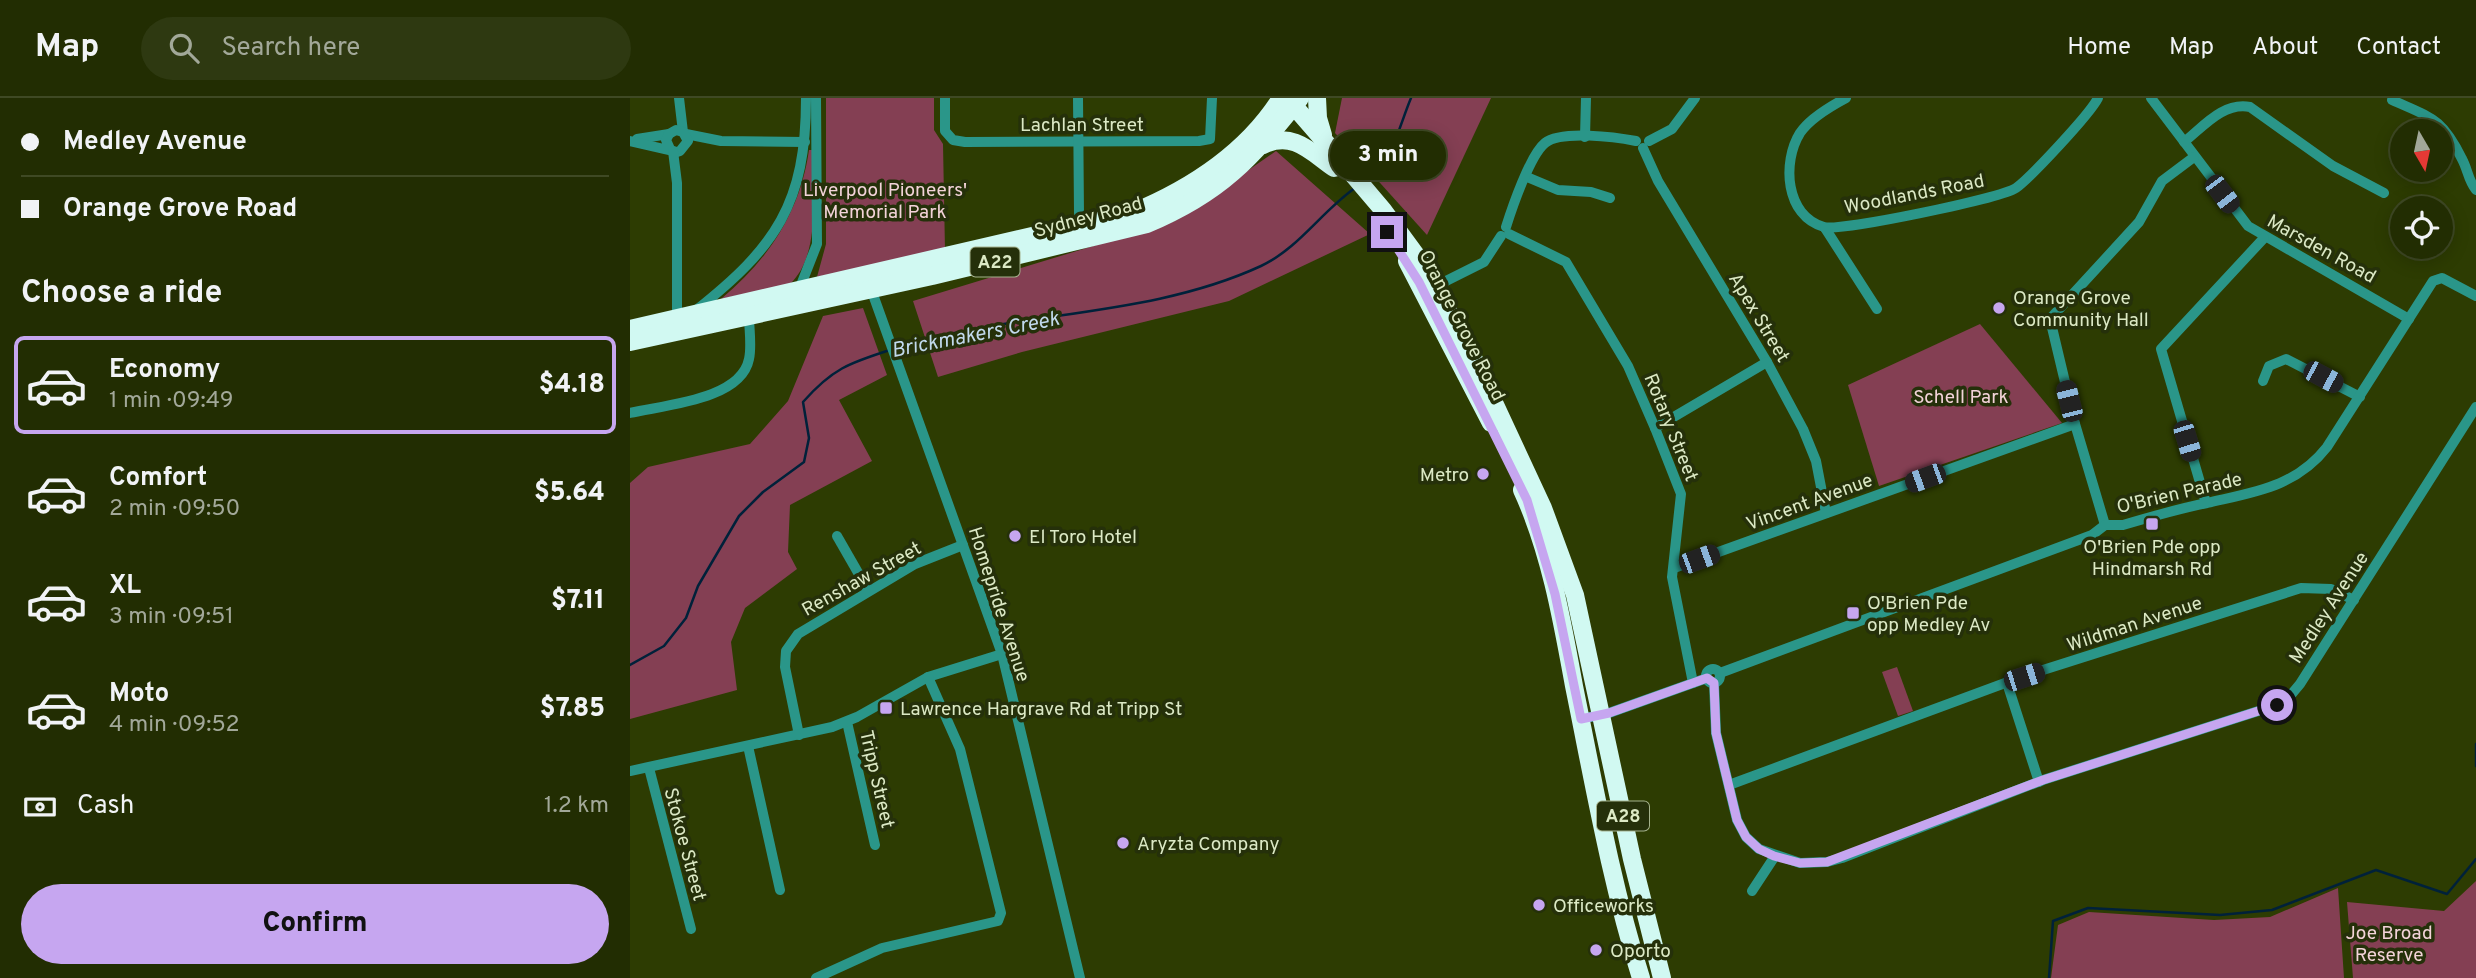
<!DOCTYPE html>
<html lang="en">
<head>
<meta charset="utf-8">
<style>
  :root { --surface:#222d02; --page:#2e3911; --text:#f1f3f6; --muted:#a2a899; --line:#3f4924; --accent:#c6a6f0 }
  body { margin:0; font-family:Overpass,sans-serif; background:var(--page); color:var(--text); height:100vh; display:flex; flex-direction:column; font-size:26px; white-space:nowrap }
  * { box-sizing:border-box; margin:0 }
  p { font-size:23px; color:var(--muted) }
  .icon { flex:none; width:38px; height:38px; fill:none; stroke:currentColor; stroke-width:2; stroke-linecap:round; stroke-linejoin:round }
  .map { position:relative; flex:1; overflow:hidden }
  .panel { display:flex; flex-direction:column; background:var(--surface); width:630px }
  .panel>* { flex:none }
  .banner { display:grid; align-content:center; height:154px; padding:0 21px; background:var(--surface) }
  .needle { width:46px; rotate:171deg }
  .tools { position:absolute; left:1760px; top:21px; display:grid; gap:14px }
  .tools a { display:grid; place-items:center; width:63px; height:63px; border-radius:50%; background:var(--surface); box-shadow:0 4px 18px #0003,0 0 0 2px var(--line); font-size:35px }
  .end { position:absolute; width:32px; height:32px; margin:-16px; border:9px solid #c6a6f0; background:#111; box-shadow:0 0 0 4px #111 }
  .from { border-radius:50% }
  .bubble { position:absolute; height:49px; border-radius:24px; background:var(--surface); box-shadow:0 4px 18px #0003,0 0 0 2px var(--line); font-size:23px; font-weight:800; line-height:49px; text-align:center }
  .car { position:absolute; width:21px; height:42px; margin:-21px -10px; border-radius:9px; box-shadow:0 0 5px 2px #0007; background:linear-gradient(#222 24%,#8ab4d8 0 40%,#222 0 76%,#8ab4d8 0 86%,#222 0) }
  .banner b { display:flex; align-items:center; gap:24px; height:66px; font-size:26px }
  .banner b+b { border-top:2px solid var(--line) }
  .banner i { width:18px; height:18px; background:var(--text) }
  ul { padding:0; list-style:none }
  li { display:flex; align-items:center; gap:21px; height:98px; margin:0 14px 10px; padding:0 7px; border:4px solid transparent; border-radius:10px }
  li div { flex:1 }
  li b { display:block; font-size:26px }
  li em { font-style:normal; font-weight:800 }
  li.selected { border-color:var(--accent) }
  li>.icon { width:63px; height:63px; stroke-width:1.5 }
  h2 { padding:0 21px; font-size:32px; line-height:84px }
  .pay { display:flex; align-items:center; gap:18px; height:77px; padding:0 21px; font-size:26px }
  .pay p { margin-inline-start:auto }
  .action { display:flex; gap:14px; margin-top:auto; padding:14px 21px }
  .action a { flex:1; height:80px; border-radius:42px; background:var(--accent); color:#111; font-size:28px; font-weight:800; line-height:80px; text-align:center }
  header { display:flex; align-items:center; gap:42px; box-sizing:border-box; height:98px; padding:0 35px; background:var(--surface); border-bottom:2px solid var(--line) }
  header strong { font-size:33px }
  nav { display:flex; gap:38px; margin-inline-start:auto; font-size:24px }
  .search { width:490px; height:63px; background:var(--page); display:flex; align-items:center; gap:18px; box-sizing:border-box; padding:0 24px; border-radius:38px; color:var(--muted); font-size:26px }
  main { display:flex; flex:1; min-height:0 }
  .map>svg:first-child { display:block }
</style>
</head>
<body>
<header>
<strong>Map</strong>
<div class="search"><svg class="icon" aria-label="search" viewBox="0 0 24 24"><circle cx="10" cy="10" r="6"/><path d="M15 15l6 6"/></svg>Search here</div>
<nav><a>Home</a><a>Map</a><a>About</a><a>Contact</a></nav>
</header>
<main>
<section class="panel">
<div class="banner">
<b><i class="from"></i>Medley Avenue</b>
<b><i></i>Orange Grove Road</b>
</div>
<h2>Choose a ride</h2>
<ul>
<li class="selected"><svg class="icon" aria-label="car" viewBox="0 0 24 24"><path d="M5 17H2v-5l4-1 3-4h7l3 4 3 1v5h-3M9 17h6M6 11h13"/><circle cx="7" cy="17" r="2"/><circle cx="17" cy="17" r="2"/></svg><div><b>Economy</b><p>1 min · 09:49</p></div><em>$4.18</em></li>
<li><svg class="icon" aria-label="car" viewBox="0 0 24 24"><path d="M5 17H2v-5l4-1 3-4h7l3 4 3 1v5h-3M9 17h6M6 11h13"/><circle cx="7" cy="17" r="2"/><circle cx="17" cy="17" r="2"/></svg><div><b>Comfort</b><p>2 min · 09:50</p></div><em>$5.64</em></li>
<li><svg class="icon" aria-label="car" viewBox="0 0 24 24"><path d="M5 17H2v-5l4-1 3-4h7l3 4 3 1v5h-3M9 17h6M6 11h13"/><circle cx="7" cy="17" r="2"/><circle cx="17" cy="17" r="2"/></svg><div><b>XL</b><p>3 min · 09:51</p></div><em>$7.11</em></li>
<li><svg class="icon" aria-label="car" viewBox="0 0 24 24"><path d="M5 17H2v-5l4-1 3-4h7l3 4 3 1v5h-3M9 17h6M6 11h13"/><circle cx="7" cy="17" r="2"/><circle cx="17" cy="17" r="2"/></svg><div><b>Moto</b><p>4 min · 09:52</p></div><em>$7.85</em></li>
</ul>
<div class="pay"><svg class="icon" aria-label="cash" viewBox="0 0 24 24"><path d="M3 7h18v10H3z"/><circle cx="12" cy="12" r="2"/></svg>Cash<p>1.2 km</p></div>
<div class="action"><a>Confirm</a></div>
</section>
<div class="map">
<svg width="1846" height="880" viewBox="0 0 1846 880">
  <rect width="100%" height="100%" fill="#2d3c02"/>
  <!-- green -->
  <g fill="#843f53">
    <polygon points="196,0 304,0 304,32 313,46 315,152 187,179 196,146"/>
    <polygon points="712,0 861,0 797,137 705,35"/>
    <path d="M179 52H182C182 92 192 156 160 186L91 201C139 161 170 114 179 52Z"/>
    <polygon points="646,53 740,136 599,203 392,254 308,279 283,203 545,123"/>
    <polygon points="233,210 257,277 209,302 242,363 160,407 158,454 167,471 115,510 101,544 107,592 0,621 0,385 18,369 120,346 158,303 193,218"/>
    <polygon points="1350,226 1432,325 1249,388 1218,287"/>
    <polygon points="1267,569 1283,613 1268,618 1252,574"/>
    <polygon points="1846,783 1846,880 1723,880 1717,804 1814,813"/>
    <polygon points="1708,790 1714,880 1421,880 1428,827 1459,814 1584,822 1640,819"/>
  </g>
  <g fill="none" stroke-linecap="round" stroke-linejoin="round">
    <!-- stream -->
    <g stroke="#00213a" stroke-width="2.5">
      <path d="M736 82C764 61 768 31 781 0"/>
      <path d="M267 250C385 212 516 221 631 168 669 150 691 114 725 90"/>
      <path d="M0 567 34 548 56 520 68 488 109 418 133 394 174 364 179 340 173 304C202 271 219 265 260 252"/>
      <polyline points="1846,646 1846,668"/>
      <polyline points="1419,880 1423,823 1458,810 1590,817 1642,812 1746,772 1817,796 1846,761"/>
    </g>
    <!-- street -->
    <g stroke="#2a9689" stroke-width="10">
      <polyline points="49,0 53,34"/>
      <polyline points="315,0 315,33 323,42 335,44 569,43 580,41 582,0"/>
      <polyline points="448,0 449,115"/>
      <path d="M1216 0C1201 8 1180 20 1170 35 1152 64 1155 118 1194 129 1209 134 1372 100 1386 90 1401 79 1460 16 1468 0"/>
      <polyline points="1521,0 1618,128 1779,221"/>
      <path d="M1762 2C1802 20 1812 20 1832 61 1838 72 1838 82 1846 92"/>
      <polyline points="56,36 91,43 175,44"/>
      <polyline points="955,39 956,0"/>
      <polyline points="7,41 39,36"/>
      <polyline points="0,43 47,54 50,53 58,43 53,34 46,32 39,36 36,42 40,51"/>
      <polyline points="1019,43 1042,31 1065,0"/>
      <path d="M1554 44C1574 28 1593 4 1620 9L1703 68 1754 95"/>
      <polyline points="1013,50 1028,83 1137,264 1173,331 1186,363 1196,415"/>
      <polyline points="43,53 47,85 47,220"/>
      <polyline points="897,79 928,92 961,94 980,100"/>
      <path d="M876 129C882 110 900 57 915 45 931 32 986 39 1006 43"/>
      <polyline points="1195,130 1247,211"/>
      <polyline points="879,136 936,164 998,268 1025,330 1051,396 1042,479 1063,585"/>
      <polyline points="806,188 854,164 871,138"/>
      <polyline points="241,191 372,556 450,880"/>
      <polyline points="169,192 187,146 186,0"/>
      <path d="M65 213C146 149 176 106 176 0"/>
      <polyline points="1633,283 1639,268 1656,261 1730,299"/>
      <path d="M0 315C34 307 111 302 119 261 122 248 119 231 119 217"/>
      <polyline points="1025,330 1137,264"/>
      <polyline points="1576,405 1531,251 1634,140"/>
      <polyline points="1475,427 1445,326 1420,221 1509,124 1532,83 1564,59"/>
      <polyline points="207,438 238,492"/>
      <polyline points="1044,470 1445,326"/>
      <circle cx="1083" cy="578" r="7"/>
      <path d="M1090 575 1462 437 1475 427H1493C1520 419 1548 411 1577 405 1624 394 1666 389 1697 349L1803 183 1812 180 1846 198"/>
      <polyline points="1084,585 1086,635 1107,722 1116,739 1129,751 1170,765 1197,764 1212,760 1413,682 1647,607 1660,598 1670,586 1846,309"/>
      <polyline points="1377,585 1409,684"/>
      <polyline points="951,621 979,615 1077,580"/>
      <polyline points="217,624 245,747"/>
      <polyline points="169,637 155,569 156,553 168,536 285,466 333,447"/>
      <polyline points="118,648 150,792"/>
      <polyline points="19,670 61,831"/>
      <polyline points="0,673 202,629 227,619 298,579 372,556"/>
      <polyline points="1099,687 1394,578 1671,490 1701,491 1724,502"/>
      <polyline points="1122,793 1145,758"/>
      <polyline points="186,880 252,850 368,823 371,815 330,651 298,579"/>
    </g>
    <!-- highway -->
    <g stroke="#d1f9f2" stroke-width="18">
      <polyline points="687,0 688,20 693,37"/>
      <polyline points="650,3 664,8 697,46 753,112 794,168 841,255 913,410 945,497 1002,761 1032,880"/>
      <path d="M633 47C663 33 680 53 704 70"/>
      <polyline points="777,163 861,325"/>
      <path d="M0 231 502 115C560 91 617 54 651 0"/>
      <path d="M0 244 302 178 517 126C591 95 621 61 670 0"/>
      <path d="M892 392C920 453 932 522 944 588 964 686 981 785 1011 880"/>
    </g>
  </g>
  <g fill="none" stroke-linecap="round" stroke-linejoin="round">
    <!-- route -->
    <polyline stroke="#c6a6f0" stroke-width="9" points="757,134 789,184 897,402 925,496 951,621 979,615 1077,580 1084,585 1086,635 1107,722 1116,739 1129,751 1144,758 1170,765 1197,764 1413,682 1647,607"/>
  </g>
  <!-- markers -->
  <g fill="#c6a6f0" stroke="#25300a" stroke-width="2.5">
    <circle cx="1369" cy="210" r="7"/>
    <circle cx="853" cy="376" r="7"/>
    <rect x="1515" y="419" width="14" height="14" rx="3.5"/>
    <circle cx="385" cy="438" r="7"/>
    <rect x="1216" y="508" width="14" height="14" rx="3.5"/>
    <rect x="249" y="603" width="14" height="14" rx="3.5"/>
    <circle cx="493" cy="745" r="7"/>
    <circle cx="909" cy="807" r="7"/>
    <circle cx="966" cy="852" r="7"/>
  </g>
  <g text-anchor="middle" stroke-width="7" stroke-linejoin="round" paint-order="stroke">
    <!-- shield labels -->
    <g fill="#25300a" stroke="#a5b28d" stroke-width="2">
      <rect x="340.5" y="149.5" width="49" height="29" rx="5"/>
      <rect x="967" y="703.5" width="52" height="29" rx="5"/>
    </g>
    <g font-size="18" font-weight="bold" fill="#dce9c5">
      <text x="365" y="170">A22</text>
      <text x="993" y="724">A28</text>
    </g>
    <!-- street labels -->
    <g font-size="19" fill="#dce9c5" stroke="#25300a">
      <text x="452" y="33">Lachlan Street</text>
      <text transform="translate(1284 95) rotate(-11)" y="7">Woodlands Road</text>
      <text transform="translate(458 118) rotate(-15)" y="7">Sydney Road</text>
      <text transform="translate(1692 150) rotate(29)" y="7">Marsden Road</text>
      <text transform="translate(1130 219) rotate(59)" y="7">Apex Street</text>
      <text transform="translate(833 227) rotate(63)" y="7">Orange Grove Road</text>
      <text transform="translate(1042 329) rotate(68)" y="7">Rotary Street</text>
      <text transform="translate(1549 394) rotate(-13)" y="7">O'Brien Parade</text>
      <text transform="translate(1179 403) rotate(-20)" y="7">Vincent Avenue</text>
      <text transform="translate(231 480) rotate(-29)" y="7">Renshaw Street</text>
      <text transform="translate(370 506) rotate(72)" y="7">Homepride Avenue</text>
      <text transform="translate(1698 509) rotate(-57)" y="7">Medley Avenue</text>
      <text transform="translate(1504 525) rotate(-18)" y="7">Wildman Avenue</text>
      <text transform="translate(248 681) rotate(77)" y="7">Tripp Street</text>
      <text transform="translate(56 746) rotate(75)" y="7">Stokoe Street</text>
    </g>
    <!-- park labels -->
    <g font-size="19" fill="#f3d3d9" stroke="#25300a">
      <text x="255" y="98">Liverpool Pioneers'<tspan x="255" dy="22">Memorial Park</tspan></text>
      <text x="1331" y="305">Schell Park</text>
      <text x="1759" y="841">Joe Broad<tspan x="1759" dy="22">Reserve</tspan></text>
    </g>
    <!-- poi labels -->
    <g font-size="19" fill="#dce9c5" stroke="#25300a" text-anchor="start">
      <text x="1383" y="206">Orange Grove<tspan x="1383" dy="22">Community Hall</tspan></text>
      <text x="839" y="383" text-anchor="end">Metro</text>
      <text x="399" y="445">El Toro Hotel</text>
      <text x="1522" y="455" text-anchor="middle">O'Brien Pde opp<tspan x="1522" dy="22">Hindmarsh Rd</tspan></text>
      <text x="1237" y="511">O'Brien Pde<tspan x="1237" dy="22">opp Medley Av</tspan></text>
      <text x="270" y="617">Lawrence Hargrave Rd at Tripp St</text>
      <text x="507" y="752">Aryzta Company</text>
      <text x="923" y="814">Officeworks</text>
      <text x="980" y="859">Oporto</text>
    </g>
    <!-- water labels -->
    <g font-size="21" font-style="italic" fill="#c1d9ec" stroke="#25300a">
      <text transform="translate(345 236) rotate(-11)" y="7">Brickmakers Creek</text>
    </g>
  </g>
</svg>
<div class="tools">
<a><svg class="needle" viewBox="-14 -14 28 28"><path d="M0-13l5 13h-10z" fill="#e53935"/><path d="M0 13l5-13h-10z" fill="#a2a899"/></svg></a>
<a><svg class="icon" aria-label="locate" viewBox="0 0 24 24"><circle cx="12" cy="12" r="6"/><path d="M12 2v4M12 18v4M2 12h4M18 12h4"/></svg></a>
</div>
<i class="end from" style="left:1647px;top:607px"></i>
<i class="end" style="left:757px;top:134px"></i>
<div class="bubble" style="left:700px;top:33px;width:116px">3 min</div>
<i class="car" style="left:1592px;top:96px;rotate:143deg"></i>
<i class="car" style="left:1693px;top:279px;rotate:118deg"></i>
<i class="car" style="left:1439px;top:303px;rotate:346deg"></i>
<i class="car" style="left:1557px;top:343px;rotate:163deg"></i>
<i class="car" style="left:1295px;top:380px;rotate:250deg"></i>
<i class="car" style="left:1069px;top:461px;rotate:70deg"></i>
<i class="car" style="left:1394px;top:579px;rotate:72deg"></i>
</div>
</main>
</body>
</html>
